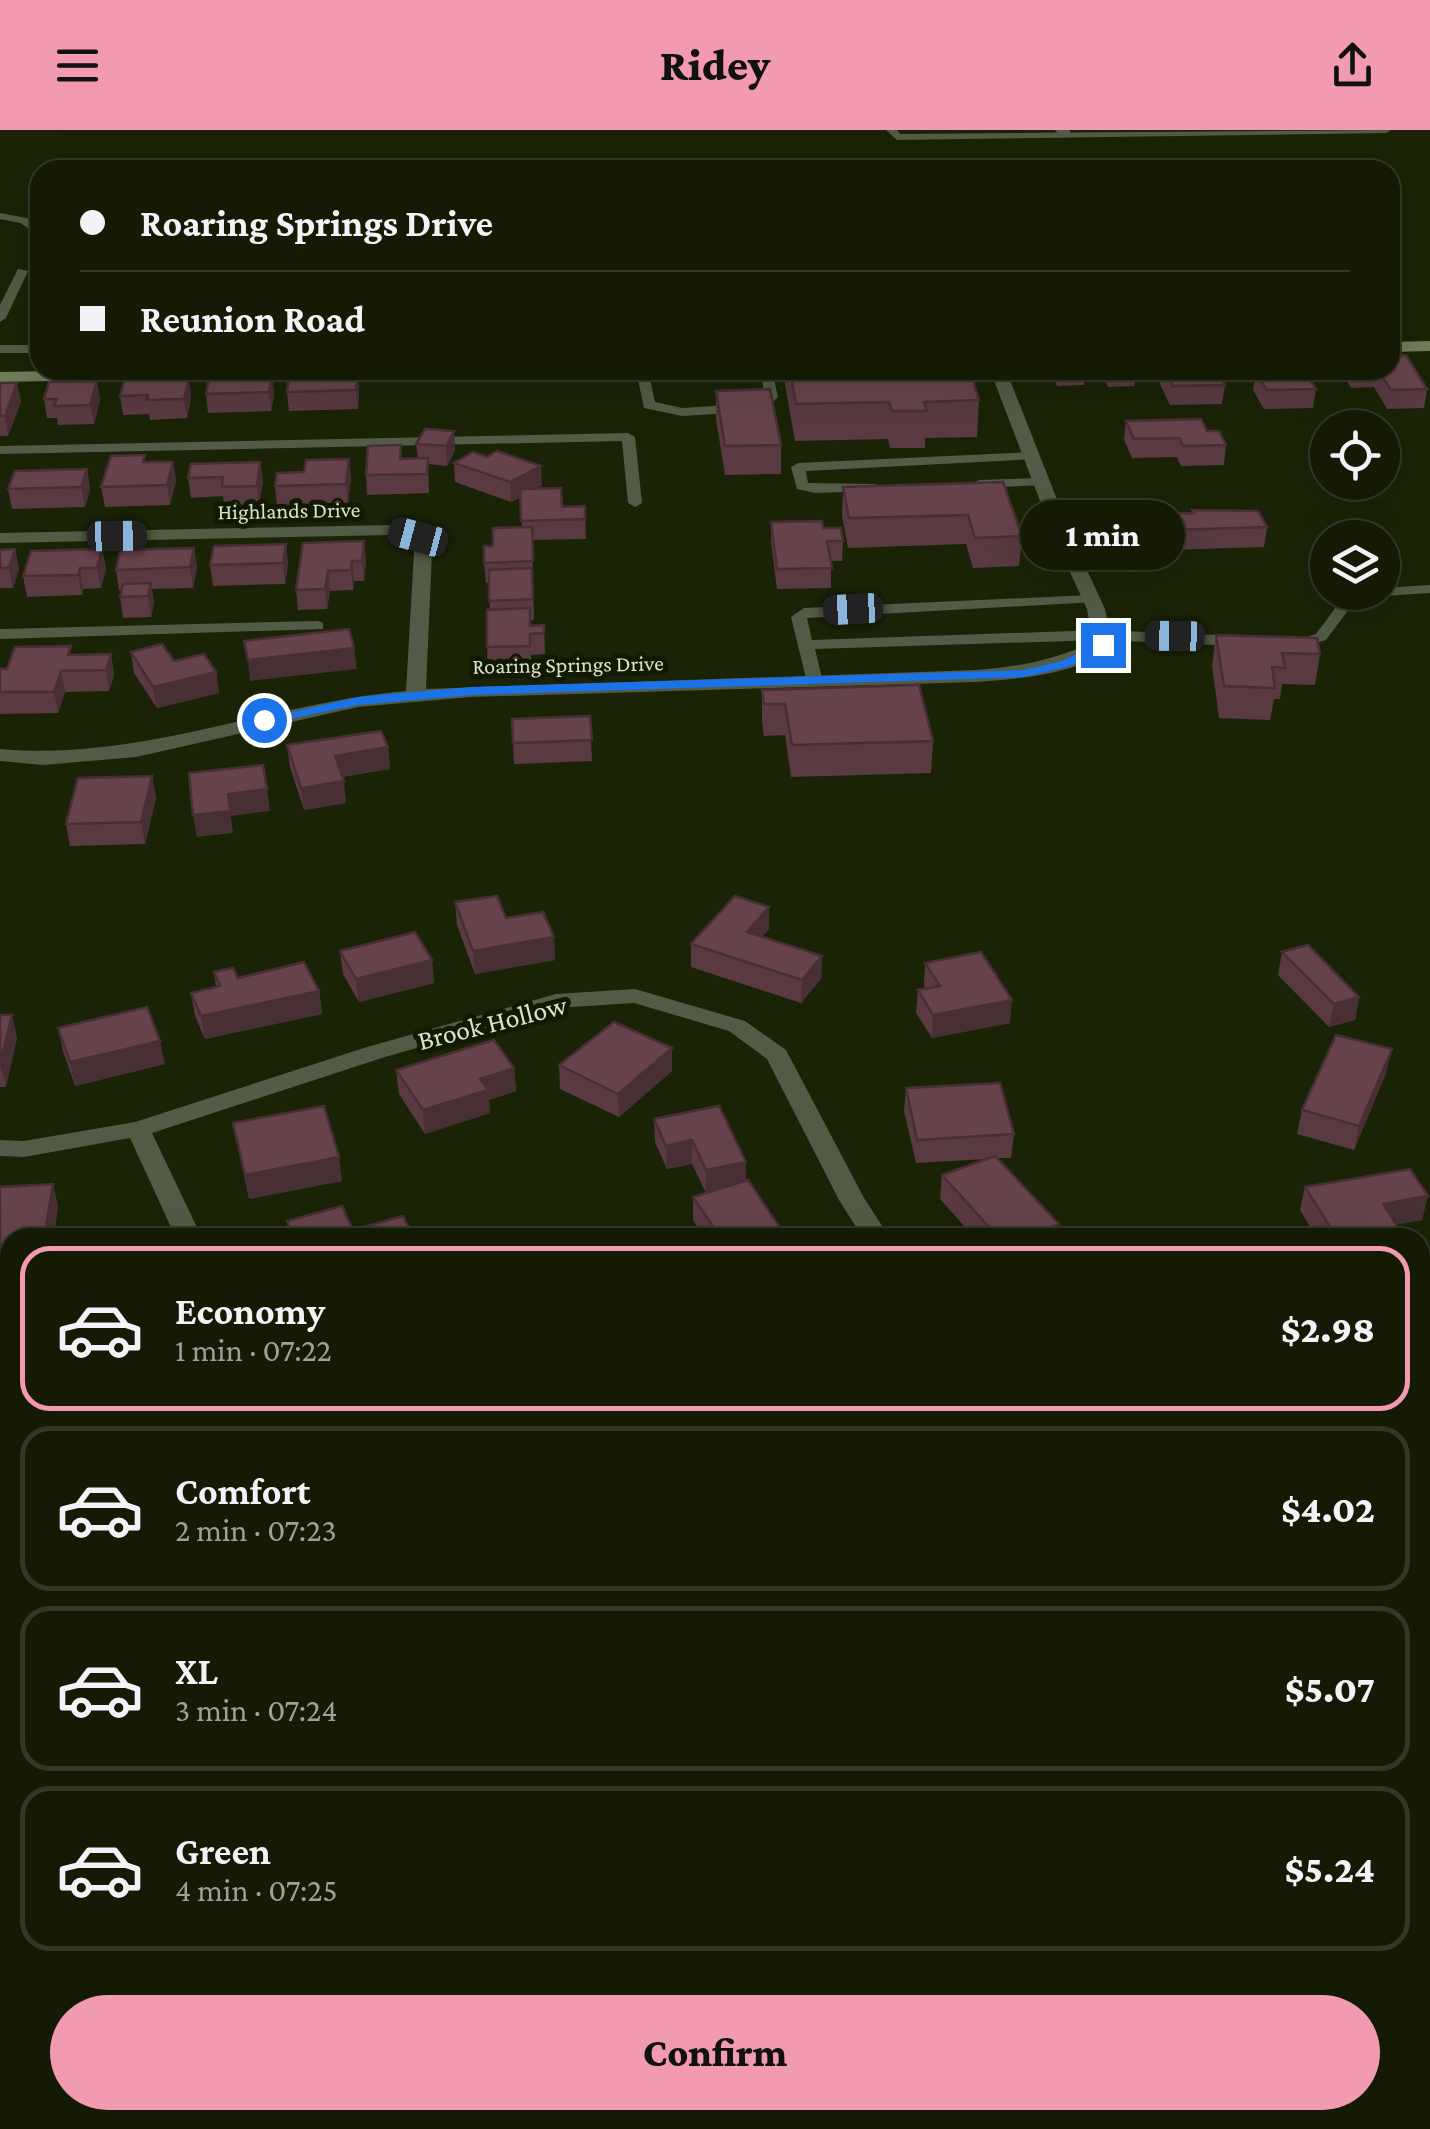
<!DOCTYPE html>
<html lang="en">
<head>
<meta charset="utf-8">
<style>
  :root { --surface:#141a04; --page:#212713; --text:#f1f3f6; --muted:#9da19a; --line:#333826; --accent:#f29aaf }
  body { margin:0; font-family:"Crimson Pro",serif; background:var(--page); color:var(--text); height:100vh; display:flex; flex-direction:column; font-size:38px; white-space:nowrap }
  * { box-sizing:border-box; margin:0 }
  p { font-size:32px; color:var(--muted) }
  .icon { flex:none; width:55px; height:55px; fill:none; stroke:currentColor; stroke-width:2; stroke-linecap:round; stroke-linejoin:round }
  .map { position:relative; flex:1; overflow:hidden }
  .side { position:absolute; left:0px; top:1098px; width:1430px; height:902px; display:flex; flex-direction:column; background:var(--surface); border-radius:30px 30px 0 0; box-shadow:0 10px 40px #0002,0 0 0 2px var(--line) }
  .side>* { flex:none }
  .top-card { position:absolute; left:30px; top:30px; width:1370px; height:220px; border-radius:30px; box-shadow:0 10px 40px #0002,0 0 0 2px var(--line); display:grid; align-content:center; height:220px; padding:0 50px; background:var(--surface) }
  .fabs { position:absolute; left:1310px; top:280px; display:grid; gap:20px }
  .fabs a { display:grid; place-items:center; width:90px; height:90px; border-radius:50%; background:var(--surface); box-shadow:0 10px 40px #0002,0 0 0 2px var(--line); font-size:50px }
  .end { position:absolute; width:45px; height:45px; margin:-22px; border:12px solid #1a73e8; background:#fff; box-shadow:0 0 0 5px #fff }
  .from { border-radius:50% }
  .bubble { position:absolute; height:70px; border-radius:35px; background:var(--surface); box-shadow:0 10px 40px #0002,0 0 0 2px var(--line); font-size:32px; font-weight:800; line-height:70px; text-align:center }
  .car { position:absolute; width:30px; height:60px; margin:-30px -15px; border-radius:12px; box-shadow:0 0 8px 2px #0007; background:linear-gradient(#222 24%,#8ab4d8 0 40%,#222 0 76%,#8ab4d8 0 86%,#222 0) }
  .top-card b { display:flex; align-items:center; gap:35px; height:95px; font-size:38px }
  .top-card b+b { border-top:2px solid var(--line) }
  .top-card i { width:25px; height:25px; background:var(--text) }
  ul { padding:18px 0 0; list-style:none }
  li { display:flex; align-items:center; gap:30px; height:165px; margin:0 20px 15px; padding:0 30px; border:5px solid var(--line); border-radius:30px }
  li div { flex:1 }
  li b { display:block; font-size:38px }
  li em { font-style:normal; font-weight:800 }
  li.on { border-color:var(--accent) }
  li>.icon { width:90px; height:90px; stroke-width:1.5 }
  .action { display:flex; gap:20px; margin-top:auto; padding:20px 50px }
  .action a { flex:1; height:115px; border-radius:60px; background:var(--accent); color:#111; font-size:40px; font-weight:800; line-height:115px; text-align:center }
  header { display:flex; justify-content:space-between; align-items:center; height:130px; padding:0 50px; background:var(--accent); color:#111; font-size:45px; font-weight:800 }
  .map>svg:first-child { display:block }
</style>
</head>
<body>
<header><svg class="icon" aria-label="menu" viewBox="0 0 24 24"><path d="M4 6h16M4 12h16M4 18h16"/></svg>Ridey<svg class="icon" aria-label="share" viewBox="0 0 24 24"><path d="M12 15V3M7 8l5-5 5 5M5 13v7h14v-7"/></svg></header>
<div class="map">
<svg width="1430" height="1999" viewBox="0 0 1430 1999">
  <rect width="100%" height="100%" fill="#1a2306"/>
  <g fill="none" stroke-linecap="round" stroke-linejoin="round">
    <!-- lane -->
    <g fill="#525b45" fill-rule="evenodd">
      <polygon points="886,0 897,0 900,4 1391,0 1386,3 897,10"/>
      <polygon points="0,83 27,88 40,97 40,105 20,93 0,89"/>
      <polygon points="18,139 28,141 6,188 0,192 0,175"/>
      <rect x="0" y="215" width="40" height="8"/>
      <polygon points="636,240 648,240 655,272 682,278 759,273 765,266 760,240 772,240 778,267 763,281 682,286 644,278"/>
      <polygon points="628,303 635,307 642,373 635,377 628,373 622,311 0,324 0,316"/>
      <polygon points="1032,322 1037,323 1037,329 806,341 808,353 875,354 877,357 870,361 815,363 797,359 791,337 798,333"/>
      <polygon points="1042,348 1047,349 1047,355 979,358 972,354 979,350"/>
      <polygon points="1430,455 1430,463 1383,466 1352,475 1326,510 1293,519 1285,514 1316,504 1342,469 1364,462 1382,462 1382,458"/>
      <polygon points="1091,465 1096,466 1096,472 807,488 812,510 1101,500 1239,506 1247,511 1239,516 1101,510 815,519 823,552 815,557 807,552 791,487 804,478"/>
      <polygon points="318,491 323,493 323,499 0,509 0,499"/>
    </g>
    <!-- street -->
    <g fill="#525b45" fill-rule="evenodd">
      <polygon points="1055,0 1069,0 1073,5 1061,8"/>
      <path d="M990 240H1006L1073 410 1105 479 1113 515C1081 545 1017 549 976 552L471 567 358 577 136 627 43 635 0 631V619C139 632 269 573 406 561L414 422 410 410 392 405 0 413V403L393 395 424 403 432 422 426 559 976 540C1017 537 1055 530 1093 512L1087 479 1055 410Z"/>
      <polygon points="635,859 745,891 786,920 864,1068 890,1108 863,1108 839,1070 767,929 729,901 634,873 557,878 385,927 152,1003 202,1108 176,1108 130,1008 24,1027 0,1026 0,1010 24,1011 135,992 367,917 556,864"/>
      <polygon points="1420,1626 1430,1630 1430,1665 1420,1661"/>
      <polygon points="808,1990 846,1990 849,1999 812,1999"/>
    </g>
    <!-- secondary -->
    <g fill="#6f7d59" fill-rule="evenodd">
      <polygon points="1430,211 1430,221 1390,222 1390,212"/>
      <polygon points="112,240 363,240 355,245 0,252 0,242"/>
    </g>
  </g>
  <!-- wall -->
  <g fill="#583a40">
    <polygon points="786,240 970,240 979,270 977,307 925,308 925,318 890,318 888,309 795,311 785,254"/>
    <polygon points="1052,240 1083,240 1085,245 1084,255 1057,256 1052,244"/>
    <polygon points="1102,240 1132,240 1136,247 1134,256 1108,257 1101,243"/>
    <polygon points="1162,240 1217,240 1225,255 1222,274 1170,275 1160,254"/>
    <polygon points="1345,240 1390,240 1427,259 1424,278 1387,279 1374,257 1351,258 1344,245"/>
    <polygon points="1256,241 1316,259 1313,278 1264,279 1253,260"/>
    <polygon points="358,245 359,264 358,279 289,281 287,262"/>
    <polygon points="272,246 274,265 271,281 208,283 206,264"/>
    <polygon points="189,249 191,268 187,288 150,290 149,284 123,285 120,266"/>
    <polygon points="97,251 100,270 94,294 58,295 57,288 47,288 44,269"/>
    <polygon points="0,253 17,253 21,272 8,306 0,306"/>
    <polygon points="716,261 781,315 781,344 725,345 716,289"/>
    <polygon points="1126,291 1207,301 1226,315 1224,335 1181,336 1177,327 1132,328 1124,310"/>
    <polygon points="425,299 455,320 447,336 428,334 429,363 367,365 366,345 403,329 418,329 416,314"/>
    <polygon points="349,329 351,348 348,374 277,376 275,356 304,342"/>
    <polygon points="146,332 173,332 176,351 170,375 105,377 101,357"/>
    <polygon points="260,332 263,352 259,375 224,376 223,366 191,368 188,348"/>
    <polygon points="454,333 542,355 535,359 562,377 585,376 586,409 532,410 534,490 531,490 531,496 544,495 545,524 531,525 531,537 488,538 487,517 490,480 489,453 486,453 484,433 493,416 522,397 521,367 511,372 455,352"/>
    <polygon points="87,339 90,359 85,377 12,379 8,359"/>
    <polygon points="1003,352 1022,406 1019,436 973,438 966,414 848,418 842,386 843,357"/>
    <polygon points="1192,380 1267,397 1264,417 1169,420 1161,404 1164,384 1192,383"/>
    <polygon points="771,392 823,398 843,411 842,431 831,431 831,458 777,459 771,412"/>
    <polygon points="364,411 366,432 364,451 354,451 353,460 330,461 327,479 298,480 296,460"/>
    <polygon points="286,414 288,434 285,454 213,456 210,435"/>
    <polygon points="194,418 197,438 193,458 152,459 154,473 151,487 123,488 120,467 121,460 119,460 116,440"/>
    <polygon points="15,419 19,439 13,458 0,458 0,420"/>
    <polygon points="102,419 106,439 101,458 83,459 82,465 27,467 23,446"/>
    <polygon points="1216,505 1320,524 1315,555 1282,554 1280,569 1274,569 1270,590 1219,588 1212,536"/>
    <polygon points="131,522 216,542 219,563 157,578 134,543"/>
    <polygon points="111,524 114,545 109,561 65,562 58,583 0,584 0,539 73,525"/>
    <polygon points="762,560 933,611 931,643 791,647 785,605 764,606 762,592"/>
    <polygon points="590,586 592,631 514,634 513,613"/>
    <polygon points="287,615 388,617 390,639 342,647 346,673 304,680 290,637"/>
    <polygon points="152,646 156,668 145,714 70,716 66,694"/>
    <polygon points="455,772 506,788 554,807 555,830 475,844 457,795"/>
    <polygon points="769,777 769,799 762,807 822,826 821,849 801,873 691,837 691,814"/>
    <polygon points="340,821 432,830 434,853 359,872 343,844"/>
    <polygon points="1282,822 1359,867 1355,890 1329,897 1278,845"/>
    <polygon points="925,833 1010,893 932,908 916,883 918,860 926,859 924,855"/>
    <polygon points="214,842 319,861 322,884 205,909 195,886 191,863 216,857"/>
    <polygon points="0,885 12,885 17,908 6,957 0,957"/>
    <polygon points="58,898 165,934 75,956 63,921"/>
    <polygon points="559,935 672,941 619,987 560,959"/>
    <polygon points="514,938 516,961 489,970 490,983 425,1004 399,964 396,940"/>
    <polygon points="1386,943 1354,1020 1297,1004 1302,980"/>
    <polygon points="906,958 1014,1004 1011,1028 998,1028 1058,1108 975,1108 940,1069 942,1045 987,1029 916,1033 904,981"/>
    <polygon points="654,989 746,1032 746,1051 787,1108 705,1108 693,1090 693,1067 706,1063 692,1034 667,1039 655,1012"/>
    <polygon points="233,993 342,1051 249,1069"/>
    <polygon points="53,1054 58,1077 10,1108 10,1157 0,1158 0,1057"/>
    <polygon points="1305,1057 1422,1090 1397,1094 1405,1108 1317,1108 1300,1080"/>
    <polygon points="1420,1422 1430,1508 1420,1514"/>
    <polygon points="967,1990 1068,1990 1047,1999 971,1999"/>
  </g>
  <!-- shaded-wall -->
  <g fill="#472f34">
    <polygon points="358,245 359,264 358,279 356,260"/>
    <polygon points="272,246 274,265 271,281 269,262"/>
    <polygon points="189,249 191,268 187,288 184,269"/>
    <polygon points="97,251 100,270 94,294 90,275"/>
    <polygon points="17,253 21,272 8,306 5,286"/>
    <polygon points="454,301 455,320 447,336 446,316"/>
    <polygon points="349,329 351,348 348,374 346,354"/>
    <polygon points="173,332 176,351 170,375 167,355"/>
    <polygon points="260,332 263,352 259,375 257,356"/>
    <polygon points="541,336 542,355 511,372 510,352"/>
    <polygon points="87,339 90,359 85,377 81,357"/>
    <polygon points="364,411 366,432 364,451 362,431"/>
    <polygon points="286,414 288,434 285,454 283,433"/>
    <polygon points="194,418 197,438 193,458 190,437"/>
    <polygon points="15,419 19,439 13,458 9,438"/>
    <polygon points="102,419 106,439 101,458 97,438"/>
    <polygon points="352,431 354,451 353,460 351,440"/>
    <polygon points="80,438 83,459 82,465 78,445"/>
    <polygon points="328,441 330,461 327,479 325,459"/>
    <polygon points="151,453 154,473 151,487 148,466"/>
    <polygon points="354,518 357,539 250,551 248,530"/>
    <polygon points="111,524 114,545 109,561 106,540"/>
    <polygon points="61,541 65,562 58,583 54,562"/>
    <polygon points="216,542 219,563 157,578 153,557"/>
    <polygon points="388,617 390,639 338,647 335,626"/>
    <polygon points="152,646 156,668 145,714 141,692"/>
    <polygon points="344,651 346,673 304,680 301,658"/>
    <polygon points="267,659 270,681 231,686 228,664"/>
    <polygon points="230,681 233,703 197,707 193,685"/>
    <polygon points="769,777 769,799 746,825 747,802"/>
    <polygon points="554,807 555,830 475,844 473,821"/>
    <polygon points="822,826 821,849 801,873 802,850"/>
    <polygon points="432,830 434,853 359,872 356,849"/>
    <polygon points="319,861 322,884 205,909 201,886"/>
    <polygon points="1359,867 1355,890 1329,897 1334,874"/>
    <polygon points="1012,870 1010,893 932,908 933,885"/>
    <polygon points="12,885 17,908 6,957 0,934"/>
    <polygon points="160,911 165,934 75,956 70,932"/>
    <polygon points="672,918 672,941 619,987 618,964"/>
    <polygon points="1392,919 1386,943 1354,1020 1359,996"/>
    <polygon points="514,938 516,961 489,970 490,983 425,1004 423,980 480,949"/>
    <polygon points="692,1010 692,1034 667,1039 666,1016"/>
    <polygon points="339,1027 342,1051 249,1069 245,1045"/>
    <polygon points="746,1032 746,1055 706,1063 706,1040"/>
    <polygon points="53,1054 58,1077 54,1108 44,1108"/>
    <polygon points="1428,1066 1422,1090 1377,1098 1383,1074"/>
    <polygon points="1059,1094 1058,1108 1024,1108"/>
    <polygon points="1430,1488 1430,1508 1420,1514 1425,1491"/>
    <polygon points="1430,1868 1430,1887 1420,1892 1420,1873"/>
    <polygon points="1018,1990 1068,1990 1047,1999 997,1999"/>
  </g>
  <!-- building -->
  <g fill="#66434b" stroke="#472f34" stroke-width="2.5">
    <polygon points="1406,225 1427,259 1391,260 1378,240 1390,240 1390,226"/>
    <polygon points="790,240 970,240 979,270 924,272 927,281 892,281 889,272 796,274"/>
    <polygon points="1055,240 1083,240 1085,245 1058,246"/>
    <polygon points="1105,240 1132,240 1136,247 1109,248"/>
    <polygon points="1164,240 1217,240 1225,255 1173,256"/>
    <polygon points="1277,240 1304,240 1316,259 1267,260 1256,241"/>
    <polygon points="358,245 356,260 287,262 289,247"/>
    <polygon points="272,246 269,262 206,264 209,248"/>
    <polygon points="189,249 184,269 147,270 148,265 120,266 124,251"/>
    <polygon points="97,251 90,275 54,276 57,269 44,269 49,252"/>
    <polygon points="0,253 17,253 5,286 0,286"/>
    <polygon points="770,259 781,315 725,316 716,261"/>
    <polygon points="1201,289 1207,301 1219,301 1226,315 1183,316 1179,308 1134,309 1126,291"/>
    <polygon points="425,299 454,301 446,316 416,314"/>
    <polygon points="401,315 400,329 428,328 427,344 366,345 368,316"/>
    <polygon points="497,321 541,336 510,352 454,333 473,322 487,327"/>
    <polygon points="145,325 143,332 173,332 167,355 101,357 111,326"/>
    <polygon points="349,329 346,354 275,356 277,343 304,342 306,330"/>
    <polygon points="260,332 257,356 222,357 223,347 188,348 191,334"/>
    <polygon points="87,339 81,357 8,359 15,341"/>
    <polygon points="1003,352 1022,406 975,408 968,385 849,388 843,357"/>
    <polygon points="561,358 562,377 585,376 585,389 521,391 520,359"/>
    <polygon points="1192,380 1258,381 1267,397 1171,400 1164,384 1194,383"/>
    <polygon points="822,391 823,398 841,398 843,411 827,411 832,438 777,439 771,392"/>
    <polygon points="532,397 533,431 484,433 484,416 493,416 493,398"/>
    <polygon points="364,411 362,431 352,431 351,440 328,441 325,459 296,460 303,413"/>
    <polygon points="286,414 283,433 210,435 214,416"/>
    <polygon points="194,418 190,437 116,440 120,420"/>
    <polygon points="15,419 9,438 0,438 0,420"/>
    <polygon points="102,419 97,438 80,438 78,445 23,446 31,421"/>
    <polygon points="532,438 533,469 489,471 489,440"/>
    <polygon points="151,453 148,466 120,467 123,454"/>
    <polygon points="530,478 530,496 544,495 544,503 530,504 530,516 487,517 487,480"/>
    <polygon points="349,499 354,518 248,530 244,511"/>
    <polygon points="1216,505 1317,508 1320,524 1282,523 1285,538 1272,537 1275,558 1224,556"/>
    <polygon points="162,514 174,531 204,524 216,542 153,557 131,522"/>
    <polygon points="71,516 68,525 111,524 106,540 61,541 54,562 0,562 0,539 7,539 15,517"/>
    <polygon points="919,555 933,611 792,615 785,574 764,574 762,560"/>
    <polygon points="590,586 592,610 513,613 512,589"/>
    <polygon points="381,601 388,617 335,626 344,651 301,658 287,615"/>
    <polygon points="263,635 267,659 228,664 230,681 193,685 189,643"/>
    <polygon points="152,646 141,692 66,694 78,648"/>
    <polygon points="497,766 506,788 543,782 554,807 473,821 455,772"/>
    <polygon points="735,766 769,777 747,802 822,826 802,850 691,814"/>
    <polygon points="415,802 432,830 356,849 340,821"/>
    <polygon points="1308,815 1359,867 1334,874 1282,822"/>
    <polygon points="981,822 1012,870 933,885 918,860 940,856 925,833"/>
    <polygon points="304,832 319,861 201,886 191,863 220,856 214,842 233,838 238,848"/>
    <polygon points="147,877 160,911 70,932 58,898"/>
    <polygon points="0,885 12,885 0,934"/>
    <polygon points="614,892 672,918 618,964 559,935"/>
    <polygon points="1336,905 1392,919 1359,996 1302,980"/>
    <polygon points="494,910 514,938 480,949 488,960 423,980 396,940"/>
    <polygon points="1000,953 1014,1004 917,1010 906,958"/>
    <polygon points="324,976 339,1027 245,1045 233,993"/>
    <polygon points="719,976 746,1032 706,1040 692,1010 666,1016 654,989"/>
    <polygon points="995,1026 1059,1094 1024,1108 999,1108 942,1045"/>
    <polygon points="1410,1039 1428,1066 1383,1074 1405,1108 1337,1108 1305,1057"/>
    <polygon points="748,1050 787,1108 721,1108 693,1067"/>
    <polygon points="53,1054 44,1108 10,1108 10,1133 0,1133 0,1057"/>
    <polygon points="342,1076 353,1100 403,1086 414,1108 294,1108 287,1091"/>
    <polygon points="1420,1422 1430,1432 1430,1488 1425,1491 1420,1485"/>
    <polygon points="1420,1768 1430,1779 1430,1868 1420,1873"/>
    <polygon points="671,1990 696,1990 701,1999 653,1999"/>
    <polygon points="982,1990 1018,1990 997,1999 987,1999"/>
  </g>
  <!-- route -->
  <polygon fill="#1a73e8" points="1103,511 1107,512 1107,517 1071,536 1024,547 471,565 358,575 264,594 258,590 358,567 471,557 1024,540 1062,531"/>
  <g text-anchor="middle" stroke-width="10" stroke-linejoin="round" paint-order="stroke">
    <!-- far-street labels -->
    <g font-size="22" fill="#d9e1cf" stroke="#111a00">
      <text transform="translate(289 380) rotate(-1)" y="8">Highlands Drive</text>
      <text transform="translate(568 534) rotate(-1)" y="8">Roaring Springs Drive</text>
    </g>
    <!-- street labels -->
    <g font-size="28" fill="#d9e1cf" stroke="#111a00">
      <text transform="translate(492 892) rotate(-14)" y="10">Brook Hollow</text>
    </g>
  </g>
</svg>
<div class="fabs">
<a><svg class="icon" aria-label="locate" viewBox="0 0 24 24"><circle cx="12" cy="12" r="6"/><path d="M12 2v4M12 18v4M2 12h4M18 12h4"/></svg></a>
<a><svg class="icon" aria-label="layers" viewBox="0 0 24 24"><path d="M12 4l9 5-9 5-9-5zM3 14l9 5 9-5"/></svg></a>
</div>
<i class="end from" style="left:264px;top:590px"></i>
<i class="end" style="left:1103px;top:515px"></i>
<div class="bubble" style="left:1020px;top:370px;width:165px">1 min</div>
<i class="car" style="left:117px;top:406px;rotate:89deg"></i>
<i class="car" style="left:418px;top:407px;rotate:285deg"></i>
<i class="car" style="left:853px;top:479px;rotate:267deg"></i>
<i class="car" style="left:1175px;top:506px;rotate:271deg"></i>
<div class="top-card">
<b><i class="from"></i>Roaring Springs Drive</b>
<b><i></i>Reunion Road</b>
</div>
<section class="side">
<ul>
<li class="on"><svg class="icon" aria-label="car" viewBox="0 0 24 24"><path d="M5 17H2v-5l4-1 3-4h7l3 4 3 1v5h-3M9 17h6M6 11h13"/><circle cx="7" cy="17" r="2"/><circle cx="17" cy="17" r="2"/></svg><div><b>Economy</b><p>1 min · 07:22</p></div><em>$2.98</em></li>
<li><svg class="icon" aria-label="car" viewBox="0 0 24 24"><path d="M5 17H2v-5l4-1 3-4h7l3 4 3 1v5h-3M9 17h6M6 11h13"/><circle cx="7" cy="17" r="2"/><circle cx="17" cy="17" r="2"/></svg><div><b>Comfort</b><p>2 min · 07:23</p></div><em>$4.02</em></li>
<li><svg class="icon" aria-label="car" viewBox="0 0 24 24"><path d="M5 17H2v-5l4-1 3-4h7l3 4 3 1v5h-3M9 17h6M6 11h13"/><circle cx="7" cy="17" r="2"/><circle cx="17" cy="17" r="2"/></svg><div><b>XL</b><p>3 min · 07:24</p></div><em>$5.07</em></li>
<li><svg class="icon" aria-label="car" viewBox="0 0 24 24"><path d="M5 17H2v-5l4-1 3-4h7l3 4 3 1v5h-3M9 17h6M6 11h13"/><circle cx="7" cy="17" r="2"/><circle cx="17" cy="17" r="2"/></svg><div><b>Green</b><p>4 min · 07:25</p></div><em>$5.24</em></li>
</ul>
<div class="action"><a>Confirm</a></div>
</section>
</div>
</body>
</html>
